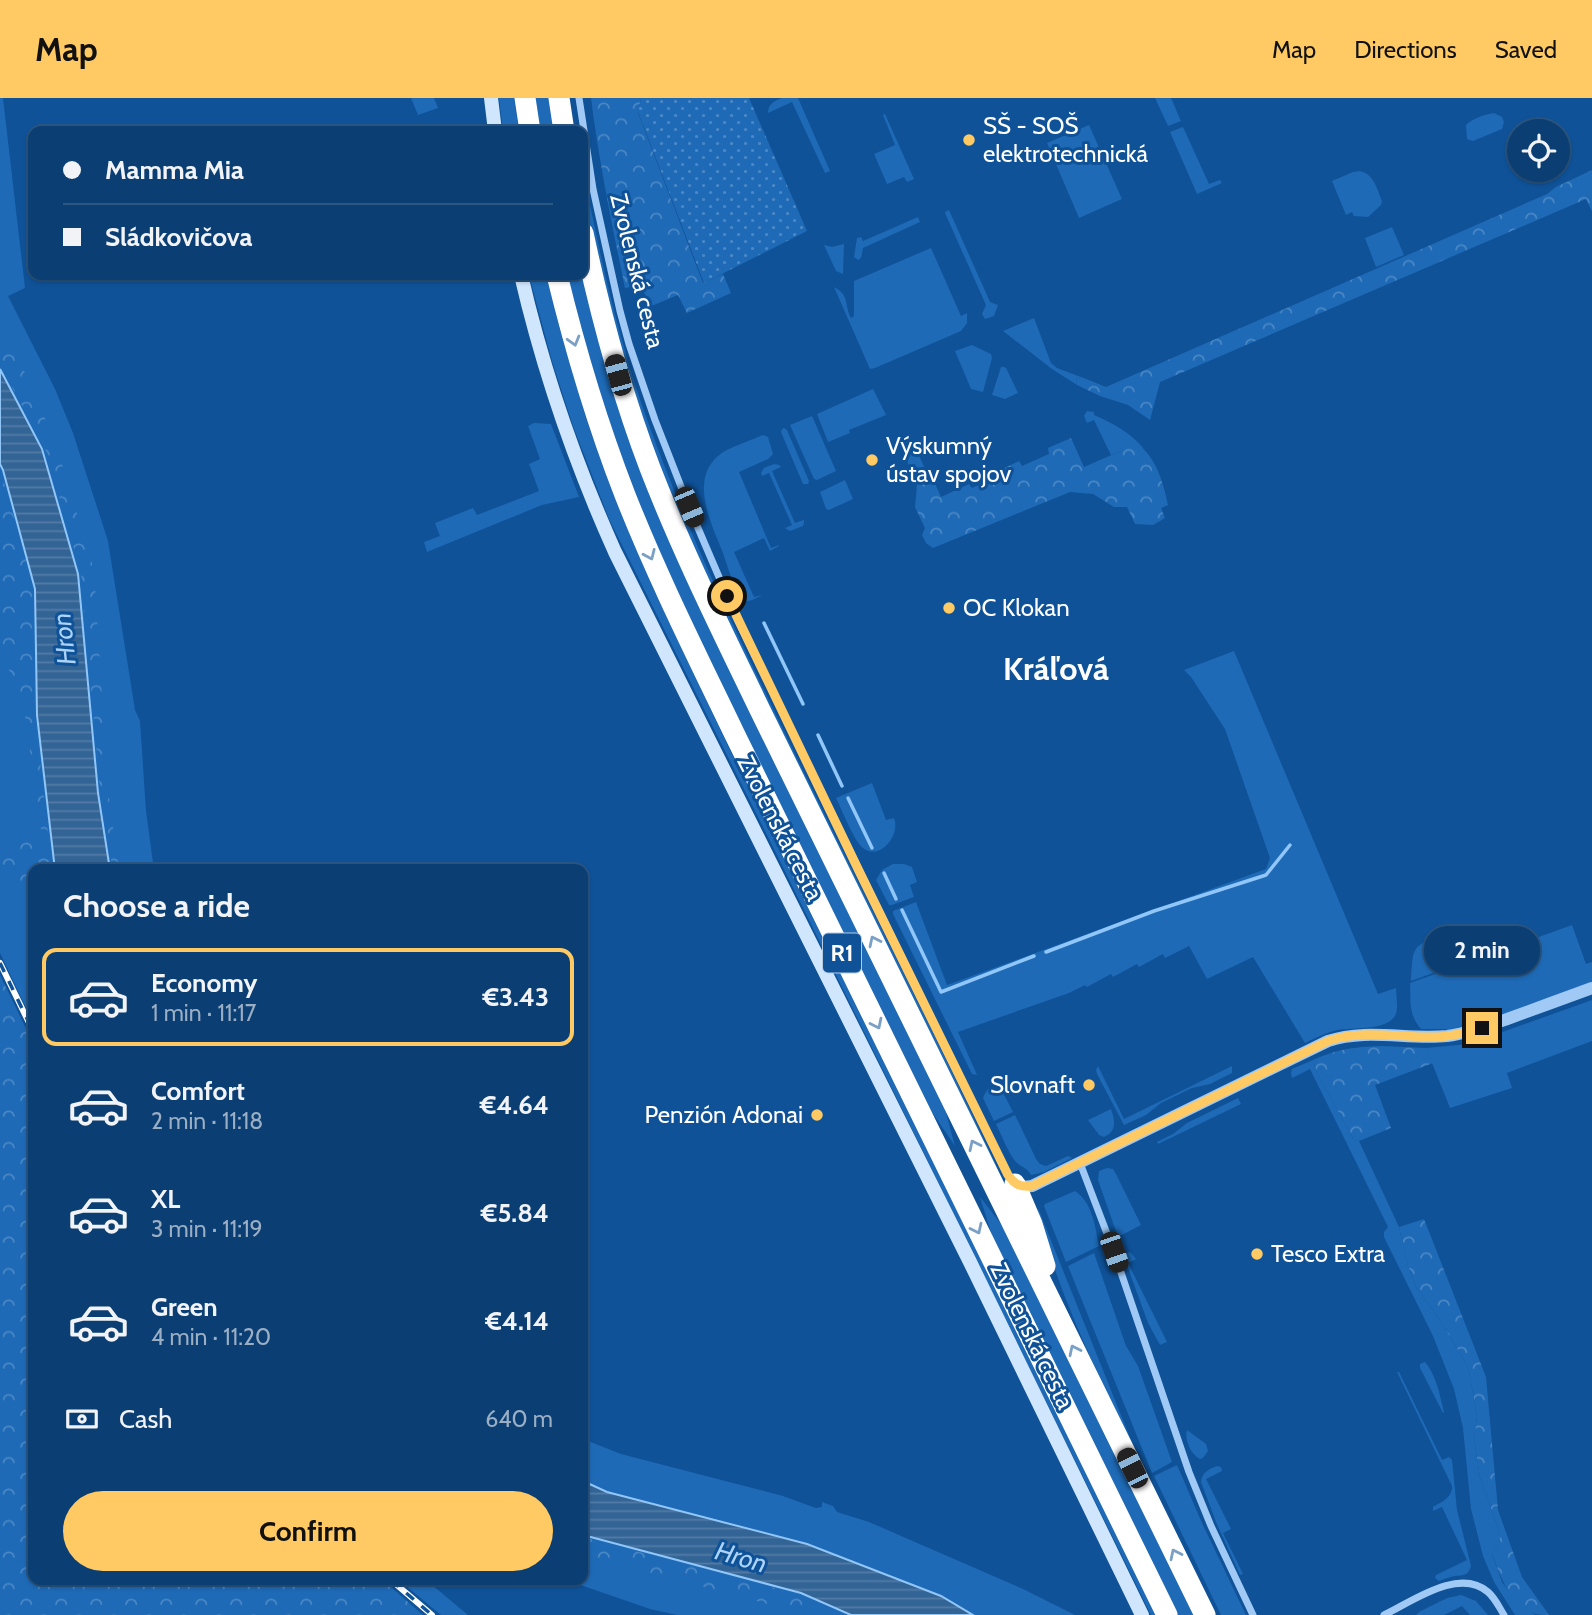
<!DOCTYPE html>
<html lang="en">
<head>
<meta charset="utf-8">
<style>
  :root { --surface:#0b3e72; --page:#144577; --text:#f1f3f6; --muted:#9aaec4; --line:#2b5784; --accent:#ffca63 }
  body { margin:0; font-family:Cabin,sans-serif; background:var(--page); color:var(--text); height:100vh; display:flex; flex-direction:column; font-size:26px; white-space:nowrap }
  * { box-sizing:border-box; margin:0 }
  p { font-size:23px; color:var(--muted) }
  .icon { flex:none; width:38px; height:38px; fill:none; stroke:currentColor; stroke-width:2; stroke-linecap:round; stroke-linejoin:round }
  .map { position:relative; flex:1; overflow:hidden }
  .drawer { position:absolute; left:28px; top:766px; width:560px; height:721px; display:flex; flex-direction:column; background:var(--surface); border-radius:14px; box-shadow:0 2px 5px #0004,0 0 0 2px var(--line) }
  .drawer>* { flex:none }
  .hud { position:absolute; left:28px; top:28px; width:560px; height:154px; border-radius:14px; box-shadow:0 2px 5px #0004,0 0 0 2px var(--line); display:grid; align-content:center; height:154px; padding:0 35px; background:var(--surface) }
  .fabs { position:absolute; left:1507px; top:21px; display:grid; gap:14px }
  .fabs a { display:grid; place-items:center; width:63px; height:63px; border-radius:50%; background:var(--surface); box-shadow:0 2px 5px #0004,0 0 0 2px var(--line); font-size:35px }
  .end { position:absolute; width:32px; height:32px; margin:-16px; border:9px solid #ffca63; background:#111; box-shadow:0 0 0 4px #111 }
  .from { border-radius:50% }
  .bubble { position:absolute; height:49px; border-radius:24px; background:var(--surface); box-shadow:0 2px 5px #0004,0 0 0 2px var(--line); font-size:23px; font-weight:700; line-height:49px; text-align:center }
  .car { position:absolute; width:21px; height:42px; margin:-21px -10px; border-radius:9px; box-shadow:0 0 5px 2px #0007; background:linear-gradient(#222 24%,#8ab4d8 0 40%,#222 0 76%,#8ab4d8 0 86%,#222 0) }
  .hud b { display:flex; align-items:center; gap:24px; height:66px; font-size:26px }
  .hud b+b { border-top:2px solid var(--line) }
  .hud i { width:18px; height:18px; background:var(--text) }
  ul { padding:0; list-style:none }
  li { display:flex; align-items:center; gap:21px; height:98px; margin:0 14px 10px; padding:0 21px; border:4px solid transparent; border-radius:14px }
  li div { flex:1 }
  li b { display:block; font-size:26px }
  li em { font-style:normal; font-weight:700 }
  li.active { border-color:var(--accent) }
  li>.icon { width:63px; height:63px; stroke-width:1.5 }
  h2 { padding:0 35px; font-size:32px; line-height:84px }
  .pay { display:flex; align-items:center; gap:18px; height:77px; padding:0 35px; font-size:26px }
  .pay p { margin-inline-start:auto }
  .button { display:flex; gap:14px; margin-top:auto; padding:14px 35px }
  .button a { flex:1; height:80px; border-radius:42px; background:var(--accent); color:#111; font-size:28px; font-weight:700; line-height:80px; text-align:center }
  header { display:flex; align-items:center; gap:42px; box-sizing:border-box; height:98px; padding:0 35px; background:var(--accent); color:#111 }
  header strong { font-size:33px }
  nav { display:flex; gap:38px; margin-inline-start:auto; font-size:24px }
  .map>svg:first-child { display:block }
</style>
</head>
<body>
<header>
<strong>Map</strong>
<nav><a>Map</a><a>Directions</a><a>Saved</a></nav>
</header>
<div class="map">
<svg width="1592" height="1517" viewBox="0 0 1592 1517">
  <defs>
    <pattern id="forest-crowns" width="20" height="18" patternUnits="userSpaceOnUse" patternTransform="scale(1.75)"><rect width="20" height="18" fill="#1e6ab6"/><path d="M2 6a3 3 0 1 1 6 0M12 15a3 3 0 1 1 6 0" fill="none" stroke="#4b88c5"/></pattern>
    <pattern id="park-dots" width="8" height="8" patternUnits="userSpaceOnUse" patternTransform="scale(1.75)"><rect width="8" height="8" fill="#1e6ab6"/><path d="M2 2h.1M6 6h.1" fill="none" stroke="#4b88c5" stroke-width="1.8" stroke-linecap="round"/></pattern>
    <pattern id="water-rules" width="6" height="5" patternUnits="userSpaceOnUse" patternTransform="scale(1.75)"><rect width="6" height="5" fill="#336496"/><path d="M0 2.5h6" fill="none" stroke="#527ba6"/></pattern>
  </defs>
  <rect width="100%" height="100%" fill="#0f5298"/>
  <!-- grass -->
  <g fill="#1e6ab6">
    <polygon points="0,0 3,0 25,190 8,198 55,291 73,335 108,443 135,612 140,623 146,713 154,772 110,772 42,351 0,271"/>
    <polygon points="411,0 434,0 438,10 418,17"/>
    <polygon points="499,0 514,0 519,33 503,33"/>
    <polygon points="535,0 551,0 555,33 539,33"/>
    <path d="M782 0H798L830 73 825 75 792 4 768 15C768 6 774 3 782 0Z"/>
    <polygon points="1155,0 1171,0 1181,23 1168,28"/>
    <path d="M1494 15 1502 19 1504 24 1502 31 1473 43 1467 41 1466 27C1473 20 1484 17 1494 15Z"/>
    <polygon points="885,16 914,81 907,84 904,79 887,86 874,56 895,47 883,17"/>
    <polygon points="1089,27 1122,101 1079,120 1047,45"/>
    <polygon points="1183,29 1209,86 1220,82 1222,85 1197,96 1170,34"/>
    <path d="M583 67C587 96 594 125 600 154 613 212 628 269 648 324 689 438 743 549 796 658 875 820 958 980 1032 1145L704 476 642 326 596 159 583 95Z"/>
    <path d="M1360 73C1374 76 1377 91 1382 103L1381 107 1368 119 1354 118 1352 114 1346 117 1332 83 1353 74Z"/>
    <polygon points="949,112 990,204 998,207 994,218 985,221 982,216 986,207 945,115 945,114"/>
    <polygon points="918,119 920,124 863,150 861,160 858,162 854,159 857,140 861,139 863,143"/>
    <polygon points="1392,129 1404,157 1376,169 1365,140"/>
    <polygon points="844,146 843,176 836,173 824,147 832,149"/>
    <path d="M931 150 961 218 967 215V225L961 233 875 270 870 271 834 189C850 197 844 207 851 220L854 218V183Z"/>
    <polygon points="529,177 546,177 562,239 587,323 617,405 653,490 728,648 1157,1517 1151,1517 775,753 609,421 573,328 552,263"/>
    <polygon points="567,177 583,177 605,261 942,1000 955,1048 927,1007 701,547 649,432 598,297"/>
    <polygon points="1034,220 1051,265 1057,270 1081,279 1076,281 1077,287 1052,271 1003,233"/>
    <polygon points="972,247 991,256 992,260 983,294 971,291 955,253"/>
    <polygon points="1001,269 1004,269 1006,270 1018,295 1005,301 992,297"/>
    <polygon points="873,291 886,317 849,332 850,335 828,344 817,316"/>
    <path d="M1087 313 1094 314V317C1114 326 1130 334 1144 351L1137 347 1111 357 1094 322 1087 325 1084 318Z"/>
    <polygon points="812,318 836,373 817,382 814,381 790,327"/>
    <polygon points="534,325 551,326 579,399 542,407 427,454 424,444 440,438 435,425 473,410 477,417 539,393 529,366 540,361 528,328"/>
    <polygon points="784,330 787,332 809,383 808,386 803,386 781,334 782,331"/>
    <path d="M763 337 768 339 773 356 768 361 739 374 771 450 779 447V448L770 453 764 440 734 454 754 499 762 497C756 500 749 506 742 501 736 496 726 464 723 455 712 427 689 383 718 358 728 349 750 343 763 337Z"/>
    <polygon points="0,366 3,372 35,491 37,617 55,772 33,772 33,925 0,855"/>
    <polygon points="774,366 779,367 781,369 772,373 795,425 804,422 804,424 803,428 790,433 785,430 792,427 769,375 762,378 761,375 764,370"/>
    <polygon points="845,382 853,401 829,412 826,411 820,394"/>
    <path d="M1234 553 1378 896 1396 890C1396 898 1399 910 1395 918 1386 933 1353 929 1337 932 1326 935 1315 940 1305 945L1253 859 1207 881 1189 848 1165 860 1163 856 1139 869 1137 866 1113 879 1111 876 1087 889 1085 887 1069 895 958 934 977 977 972 976 893 816V813L916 804 947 887 1266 771 1270 760 1225 631 1191 579 1184 572Z"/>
    <path d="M872 685 886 722 894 720C901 738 879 763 863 750 854 743 842 712 836 700Z"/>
    <polygon points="893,766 904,766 912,769 917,784 910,787 914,799 892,807 889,807 876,782 882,772"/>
    <path d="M1572 827 1586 866 1592 864V884L1483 924 1450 931H1421C1408 916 1411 904 1410 885Z"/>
    <path d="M1447 836 1458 866 1411 883C1413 846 1412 848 1447 836Z"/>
    <polygon points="1592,902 1592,943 1507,975 1512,990 1450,1010 1426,950 1469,946"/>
    <polygon points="1313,962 1317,975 1354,1042 1359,1043 1399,1129 1407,1165 1416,1189 1434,1213 1463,1260 1469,1273 1477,1318 1474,1341 1480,1380 1500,1435 1499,1447 1492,1456 1502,1484 1515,1501 1535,1517 1515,1517 1494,1484 1483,1458 1471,1411 1463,1330 1454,1291 1433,1238 1384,1139 1384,1134 1388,1129 1310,971 1292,980 1291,975 1292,971"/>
    <polygon points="1098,968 1124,1021 1232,968 1232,975 1210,986 1192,990 1161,1005 1146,1017 1124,1027 1097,976 1096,972"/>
    <path d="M998 985 1013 1014 994 1023 983 1000C986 992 991 987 998 985Z"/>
    <polygon points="1238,1000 1241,1006 1158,1046 1157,1044 1173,1036 1187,1025"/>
    <path d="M1111 1011C1115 1023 1117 1033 1104 1039L1099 1037 1088 1022Z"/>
    <path d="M1015 1017 1036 1061 1040 1066 1046 1068 1068 1058 1072 1060 1044 1074 1031 1077C1028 1070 1020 1069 1015 1063 1007 1052 1002 1038 996 1026Z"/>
    <polygon points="1107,1070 1113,1071 1117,1078 1141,1127 1118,1139 1098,1082 1099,1073"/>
    <path d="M1075 1093C1093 1105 1095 1129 1099 1148L1066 1164 1044 1108 1045 1106Z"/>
    <polygon points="980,1099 1005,1131 1196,1517 1177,1517 994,1144"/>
    <path d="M1038 1110 1139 1362 1216 1517H1213C1186 1461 1159 1405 1132 1348 1095 1272 1060 1197 1037 1116Z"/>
    <polygon points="1130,1154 1136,1161 1128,1165 1167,1244 1160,1247 1148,1225 1124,1159 1126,1155"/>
    <polygon points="1094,1155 1126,1248 1138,1268 1172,1364 1152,1375 1068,1168"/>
    <path d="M1425 1264C1436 1276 1440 1298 1444 1314L1443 1315 1420 1270V1266Z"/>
    <path d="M1397 1274H1399L1442 1362 1449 1359 1452 1362 1457 1412 1471 1468C1468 1478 1464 1477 1455 1478 1449 1479 1444 1481 1439 1483L1435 1480 1436 1477 1467 1462 1442 1409 1433 1413V1409C1443 1403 1452 1400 1452 1388Z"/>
    <path d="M1187 1332 1206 1346 1208 1353 1203 1360 1200 1361C1191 1357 1184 1341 1187 1332Z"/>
    <polygon points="583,1341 621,1356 783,1398 816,1410 822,1409 822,1404 833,1408 837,1414 869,1424 1023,1491 1075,1517 973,1517 941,1498 807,1446 607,1394 583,1383"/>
    <polygon points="1177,1367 1202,1425 1246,1517 1221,1517 1154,1378"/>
    <path d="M1217 1368 1221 1369 1222 1373 1206 1381 1231 1431 1223 1435 1243 1476 1240 1477 1216 1424 1201 1384C1202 1374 1209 1371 1217 1368Z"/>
    <polygon points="583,1437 801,1495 851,1517 677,1517 650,1511 566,1482 583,1482"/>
    <polygon points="399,1482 426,1482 468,1517 441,1517"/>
    <polygon points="1461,1497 1476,1503 1488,1517 1470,1517 1462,1508 1444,1517 1416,1517 1419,1514 1447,1500"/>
  </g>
  <!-- forest -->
  <g fill="url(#forest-crowns)">
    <path d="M591 0H641L638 15 703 185 723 176 731 195 687 215 678 197 649 209 642 187 625 190C612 127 599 64 591 0Z"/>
    <polygon points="1592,72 1592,113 1586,101 1160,284 1150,322 1128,307 1100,298 1077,287 1076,281 1081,279 1106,289 1547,96 1556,89"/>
    <polygon points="0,237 26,276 56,346 94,472 108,692 119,772 113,772 100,693 81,475 45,350 0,267"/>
    <path d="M1071 340 1084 369 1137 346C1156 358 1164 387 1168 407L1161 410 1165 420 1153 427 1135 426 1127 409H1114L1093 396 1070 394 933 450 926 445 922 437 925 430 915 409 917 387 902 351 914 346 925 371 928 370 941 399 969 386 972 390 1000 378 998 373 1019 363 1022 368 1049 356 1048 350Z"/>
    <path d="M0 370 34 491 35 617 52 772H33V793L3 780C0 760 0 755 11 740L42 738 25 618 5 560 0 540Z"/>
    <polygon points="0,877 33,945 33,1482 383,1482 423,1517 0,1517"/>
    <path d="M1381 948 1426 950 1433 965 1375 987 1391 1030 1359 1043 1354 1042 1317 975 1313 962C1338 951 1354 949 1381 948Z"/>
    <path d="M1424 1121 1486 1279 1498 1412 1522 1479 1549 1517C1544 1517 1537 1517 1533 1515 1509 1503 1500 1479 1492 1455L1499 1447 1500 1435 1480 1380 1474 1341 1477 1318 1469 1273 1463 1260 1434 1213 1416 1189 1407 1165 1399 1129Z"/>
    <polygon points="583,1439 801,1497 835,1512 836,1515 790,1512 596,1460 583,1455"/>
  </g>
  <!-- park -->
  <polygon fill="url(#park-dots)" points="641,0 749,0 807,133 704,185 638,14"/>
  <!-- water -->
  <g fill="url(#water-rules)" stroke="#91c6f8" stroke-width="2">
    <polygon points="0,271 42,351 78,476 98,695 110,772 55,772 37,617 35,491 3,372 0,366"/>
    <polygon points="583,1383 607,1394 807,1446 941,1498 973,1517 851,1517 801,1495 583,1437"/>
  </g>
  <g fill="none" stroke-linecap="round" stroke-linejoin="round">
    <!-- stream -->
    <g stroke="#91c6f8" stroke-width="3.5">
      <polyline points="764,525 803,606"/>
      <polyline points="818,637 842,688"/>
      <polyline points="848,700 872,750"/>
      <polyline points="884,775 896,801"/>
      <polyline points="902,812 941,894 1034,858"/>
      <polyline points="1046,854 1154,813 1266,777 1290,747"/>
    </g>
    <!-- minor -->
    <g stroke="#a0caf5" stroke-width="7">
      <polyline points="579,0 593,91 620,213 629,246 655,322 689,409 737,521 1008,1077 1014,1085"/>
      <polyline points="1080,1065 1114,1154 1189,1374 1211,1428 1253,1517"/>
      <path d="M1384 1517C1413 1503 1459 1469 1488 1494 1495 1500 1499 1509 1504 1517"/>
    </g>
    <!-- tertiary -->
    <path stroke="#a0caf5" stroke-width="12" d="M1015 1086 1023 1089 1032 1088 1328 943C1367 930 1407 942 1447 938 1469 935 1490 927 1510 920 1537 910 1565 900 1592 890"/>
    <!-- secondary -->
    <g stroke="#d0e6fd" stroke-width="14">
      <polyline points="491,0 495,33"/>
      <path d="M521 177C543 272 575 365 615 454L969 1162 1142 1517"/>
    </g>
    <!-- motorway -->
    <g stroke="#fff" stroke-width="21">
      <polyline points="525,0 530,33"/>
      <polyline points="559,0 564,33"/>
      <path d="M583 135C600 215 621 294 650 370 682 453 722 533 760 612L1205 1517"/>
      <path d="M557 177C575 251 597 325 625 397 657 478 696 556 734 635L1167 1517"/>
      <polyline points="1015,1086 1032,1126 1045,1168"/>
    </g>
    <defs>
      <g id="rail">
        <polyline points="0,865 33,933"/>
        <polyline points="391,1482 432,1517"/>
      </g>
    </defs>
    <!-- rail casing -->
    <use href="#rail" stroke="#fff" stroke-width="6"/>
    <!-- rail -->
    <use href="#rail" stroke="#0f5298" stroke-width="3.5" stroke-dasharray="10" stroke-linecap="butt"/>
  </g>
  <!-- one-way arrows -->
  <defs><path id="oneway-chevron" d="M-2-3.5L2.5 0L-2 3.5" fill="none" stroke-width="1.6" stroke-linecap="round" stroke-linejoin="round" transform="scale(1.75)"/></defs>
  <g stroke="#7ba0c6">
    <use href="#oneway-chevron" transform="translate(574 243) rotate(74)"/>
    <use href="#oneway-chevron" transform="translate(650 457) rotate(66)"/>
    <use href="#oneway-chevron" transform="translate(874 843) rotate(-116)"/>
    <use href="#oneway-chevron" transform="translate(877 926) rotate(64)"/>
    <use href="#oneway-chevron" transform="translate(974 1047) rotate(-116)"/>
    <use href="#oneway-chevron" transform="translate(977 1131) rotate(64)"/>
    <use href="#oneway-chevron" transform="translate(1074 1252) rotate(-116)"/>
    <use href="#oneway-chevron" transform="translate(1175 1456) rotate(-116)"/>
  </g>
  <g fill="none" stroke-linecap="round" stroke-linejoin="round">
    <!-- route -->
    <path stroke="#ffca63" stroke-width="9" d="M727 498 858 771 1008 1077C1015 1087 1020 1089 1032 1088L1328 943C1364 931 1401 940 1438 939 1453 938 1468 934 1482 930"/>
  </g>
  <!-- markers -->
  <g fill="#ffca63" stroke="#0f5298" stroke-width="2.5">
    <circle cx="969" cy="42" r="7"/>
    <circle cx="872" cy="362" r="7"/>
    <circle cx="949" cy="510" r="7"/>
    <circle cx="1089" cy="987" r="7"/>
    <circle cx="817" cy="1017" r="7"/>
    <circle cx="1257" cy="1156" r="7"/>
  </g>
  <g text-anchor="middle" stroke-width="6" stroke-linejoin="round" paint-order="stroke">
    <!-- shield labels -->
    <rect fill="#0f5298" stroke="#b7cbe0" stroke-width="2" x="823" y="835.5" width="38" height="39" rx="5"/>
    <g font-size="23" font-weight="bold" fill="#fff">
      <text x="842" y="863">R1</text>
    </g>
    <!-- poi labels -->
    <g font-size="24" fill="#fff" stroke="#0f5298" text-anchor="start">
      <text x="983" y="36">SŠ - SOŠ<tspan x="983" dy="28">elektrotechnická</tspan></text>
      <text x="886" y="356">Výskumný<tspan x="886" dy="28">ústav spojov</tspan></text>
      <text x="963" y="518">OC Klokan</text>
      <text x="1075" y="995" text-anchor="end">Slovnaft</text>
      <text x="803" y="1025" text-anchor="end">Penzión Adonai</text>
      <text x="1271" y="1164">Tesco Extra</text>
    </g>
    <!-- street labels -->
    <g font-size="24" fill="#fff" stroke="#0f5298">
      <text transform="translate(637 173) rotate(76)" y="8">Zvolenská cesta</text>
      <text transform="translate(780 730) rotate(63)" y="8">Zvolenská cesta</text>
      <text transform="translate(1032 1238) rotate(64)" y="8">Zvolenská cesta</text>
    </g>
    <!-- water labels -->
    <g font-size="26" font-style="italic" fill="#acd4fb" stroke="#0f5298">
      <text transform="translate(64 541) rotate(-96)" y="9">Hron</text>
      <text transform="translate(741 1459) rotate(16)" y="9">Hron</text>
    </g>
    <!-- district labels -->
    <g font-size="32" font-weight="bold" fill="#fff" stroke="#0f5298">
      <text x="1056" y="582">Kráľová</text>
    </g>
  </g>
</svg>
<div class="fabs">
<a><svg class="icon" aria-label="locate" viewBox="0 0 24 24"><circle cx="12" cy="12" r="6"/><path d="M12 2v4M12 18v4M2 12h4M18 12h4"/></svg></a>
</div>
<i class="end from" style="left:727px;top:498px"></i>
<i class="end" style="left:1482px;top:930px"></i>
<div class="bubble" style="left:1424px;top:828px;width:116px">2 min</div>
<i class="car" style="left:618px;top:277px;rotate:345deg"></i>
<i class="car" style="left:689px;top:409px;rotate:157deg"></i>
<i class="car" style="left:1114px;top:1154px;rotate:161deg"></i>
<i class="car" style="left:1132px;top:1370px;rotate:334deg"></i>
<div class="hud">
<b><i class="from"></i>Mamma Mia</b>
<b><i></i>Sládkovičova</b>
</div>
<section class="drawer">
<h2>Choose a ride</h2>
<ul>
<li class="active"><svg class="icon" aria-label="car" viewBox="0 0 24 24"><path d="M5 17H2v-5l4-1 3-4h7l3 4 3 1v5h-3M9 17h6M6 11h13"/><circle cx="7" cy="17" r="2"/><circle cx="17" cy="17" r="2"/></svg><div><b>Economy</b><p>1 min · 11:17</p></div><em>€3.43</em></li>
<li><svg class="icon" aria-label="car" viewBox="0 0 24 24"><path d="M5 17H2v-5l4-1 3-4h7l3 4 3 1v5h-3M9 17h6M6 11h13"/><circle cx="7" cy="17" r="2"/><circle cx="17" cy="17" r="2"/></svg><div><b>Comfort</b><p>2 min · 11:18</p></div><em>€4.64</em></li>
<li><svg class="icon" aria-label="car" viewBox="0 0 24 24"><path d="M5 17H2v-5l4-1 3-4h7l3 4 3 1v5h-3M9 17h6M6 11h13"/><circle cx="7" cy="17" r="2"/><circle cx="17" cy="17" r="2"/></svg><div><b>XL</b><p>3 min · 11:19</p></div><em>€5.84</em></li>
<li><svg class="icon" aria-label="car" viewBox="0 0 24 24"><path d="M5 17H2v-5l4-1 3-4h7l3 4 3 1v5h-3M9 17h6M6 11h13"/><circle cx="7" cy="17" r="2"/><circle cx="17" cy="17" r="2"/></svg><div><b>Green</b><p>4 min · 11:20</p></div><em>€4.14</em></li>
</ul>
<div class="pay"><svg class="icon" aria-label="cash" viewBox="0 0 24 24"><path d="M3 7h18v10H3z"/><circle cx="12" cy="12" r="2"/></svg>Cash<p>640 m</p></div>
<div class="button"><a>Confirm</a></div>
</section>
</div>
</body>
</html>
